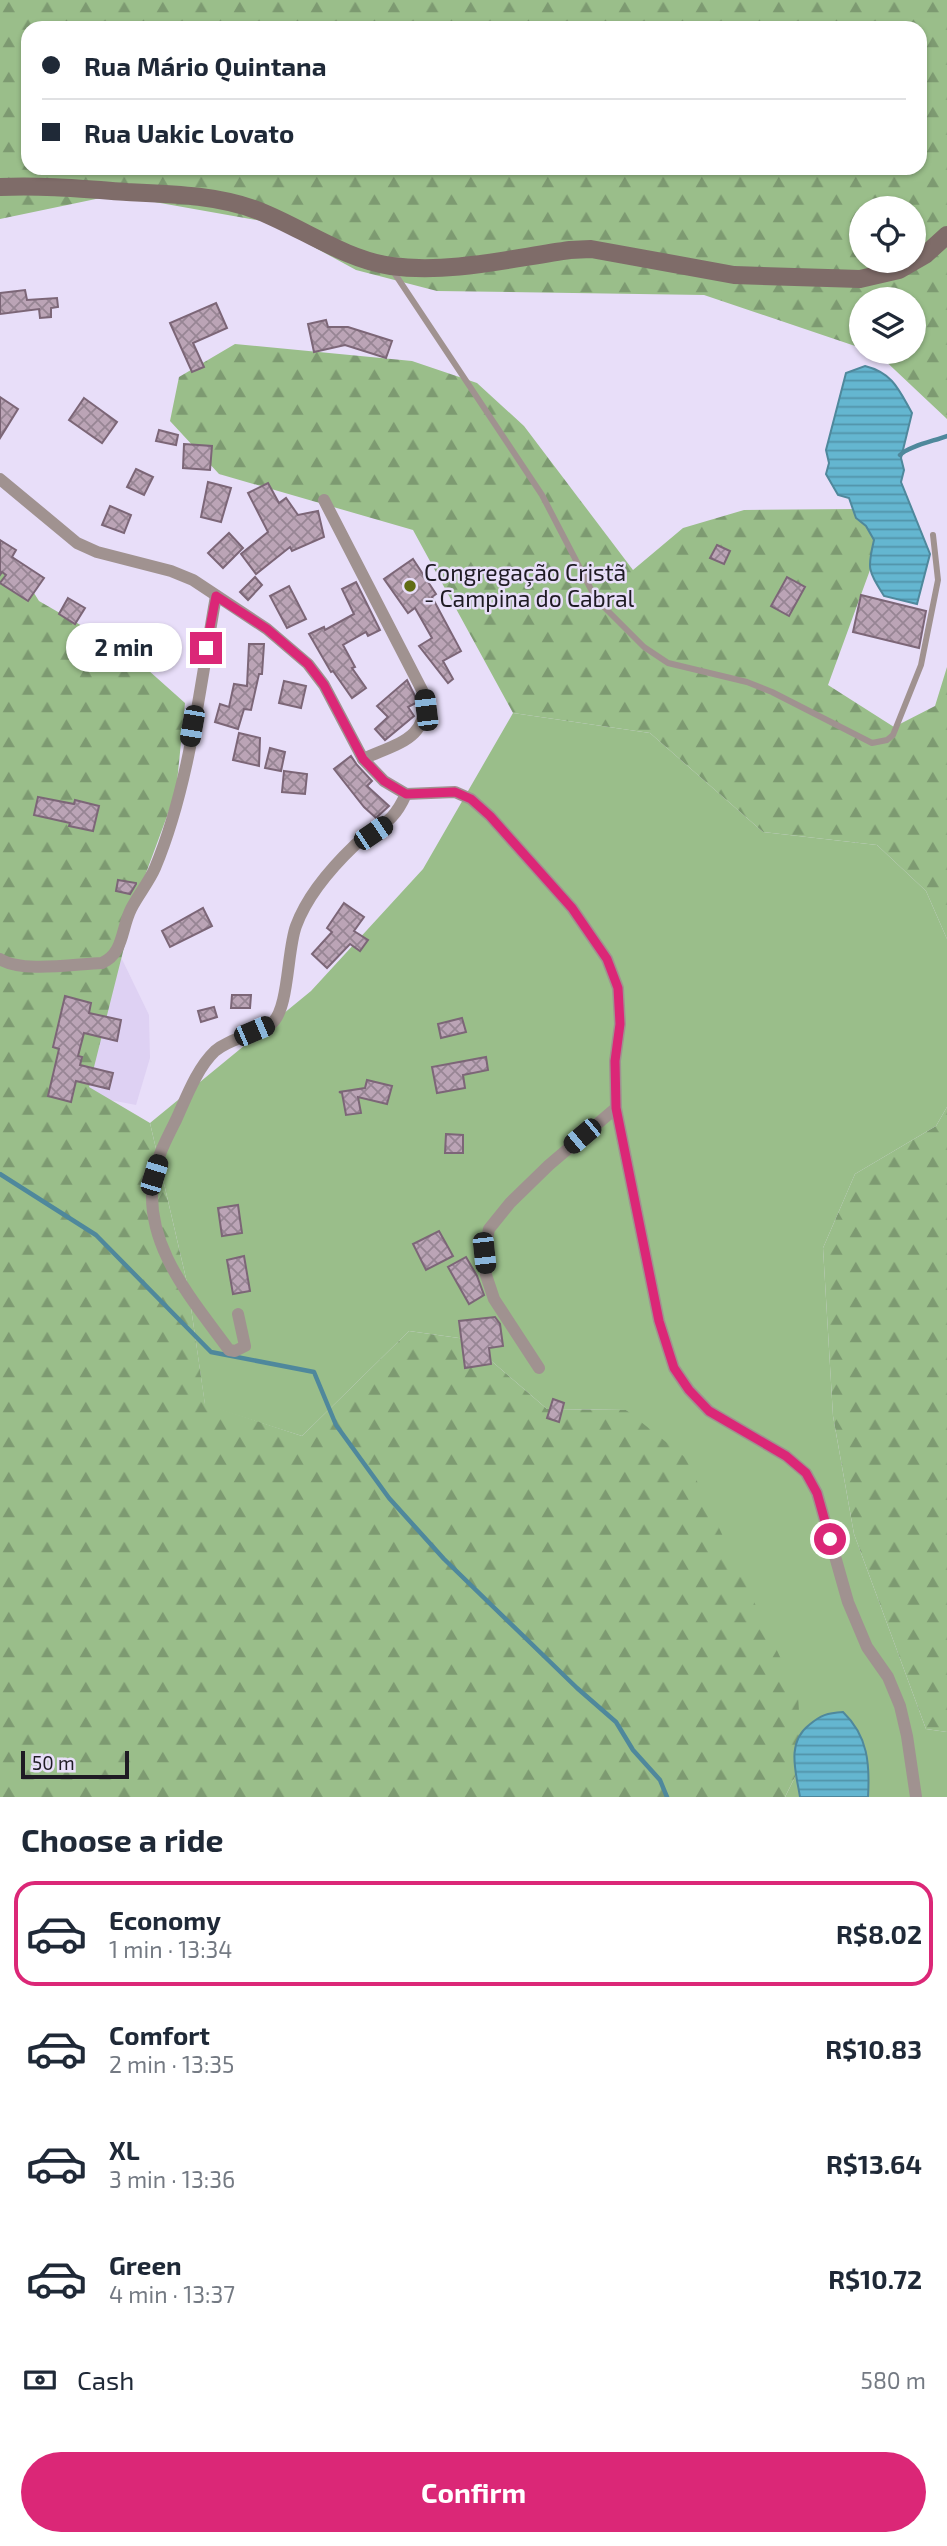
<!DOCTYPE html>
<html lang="en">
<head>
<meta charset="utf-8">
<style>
  :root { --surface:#fff; --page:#f2f2f3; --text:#1f2937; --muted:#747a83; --line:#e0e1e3; --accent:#db2777 }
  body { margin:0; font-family:"Exo 2",sans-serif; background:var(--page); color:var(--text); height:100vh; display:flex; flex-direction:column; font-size:26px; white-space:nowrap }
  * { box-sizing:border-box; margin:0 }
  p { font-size:23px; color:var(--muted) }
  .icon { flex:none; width:38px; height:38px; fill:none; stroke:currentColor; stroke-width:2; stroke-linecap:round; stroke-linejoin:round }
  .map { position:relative; height:1797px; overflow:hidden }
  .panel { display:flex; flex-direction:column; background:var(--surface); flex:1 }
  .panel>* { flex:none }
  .top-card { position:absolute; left:21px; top:21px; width:906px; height:154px; border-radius:21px; box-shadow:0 2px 5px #0004; display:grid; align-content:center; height:154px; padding:0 21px; background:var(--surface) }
  .fabs { position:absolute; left:849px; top:196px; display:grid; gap:14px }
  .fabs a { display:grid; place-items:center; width:77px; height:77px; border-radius:50%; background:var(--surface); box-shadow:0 2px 5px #0004; font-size:35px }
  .scale { position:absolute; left:21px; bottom:18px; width:108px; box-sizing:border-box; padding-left:7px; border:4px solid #1f1b24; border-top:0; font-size:19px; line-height:24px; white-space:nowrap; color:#1f1b24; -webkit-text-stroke:5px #e8def9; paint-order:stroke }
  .end { position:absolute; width:32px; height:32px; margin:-16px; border:9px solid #db2777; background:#fff; box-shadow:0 0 0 4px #fff }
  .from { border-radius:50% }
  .bubble { position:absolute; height:49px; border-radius:24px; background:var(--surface); box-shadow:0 2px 5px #0004; font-size:23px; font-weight:700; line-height:49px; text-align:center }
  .car { position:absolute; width:21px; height:42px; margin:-21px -10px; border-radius:9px; box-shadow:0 0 5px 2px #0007; background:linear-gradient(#222 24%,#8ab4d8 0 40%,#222 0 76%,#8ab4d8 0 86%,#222 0) }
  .top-card b { display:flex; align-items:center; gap:24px; height:66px; font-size:26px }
  .top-card b+b { border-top:2px solid var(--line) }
  .top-card i { width:18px; height:18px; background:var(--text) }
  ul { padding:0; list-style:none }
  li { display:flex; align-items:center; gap:21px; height:105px; margin:0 14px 10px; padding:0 7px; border:4px solid transparent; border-radius:21px }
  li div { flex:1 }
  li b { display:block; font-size:26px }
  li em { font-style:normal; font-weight:700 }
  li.active { border-color:var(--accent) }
  li>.icon { width:63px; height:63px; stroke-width:1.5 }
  h2 { padding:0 21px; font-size:32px; line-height:84px }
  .pay { display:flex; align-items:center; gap:18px; height:77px; padding:0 21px; font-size:26px }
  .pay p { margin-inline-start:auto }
  .primary-button { display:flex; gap:14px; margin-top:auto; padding:14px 21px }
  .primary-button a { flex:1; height:80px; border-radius:42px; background:var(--accent); color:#fff; font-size:28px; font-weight:700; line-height:80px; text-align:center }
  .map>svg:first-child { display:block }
</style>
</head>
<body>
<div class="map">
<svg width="947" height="1797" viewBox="0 0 947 1797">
  <defs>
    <pattern id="forest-firs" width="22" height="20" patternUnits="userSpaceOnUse" patternTransform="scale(1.75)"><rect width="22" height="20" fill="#9abe8a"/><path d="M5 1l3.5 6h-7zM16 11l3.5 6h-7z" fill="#7d9a71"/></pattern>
    <pattern id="water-rules" width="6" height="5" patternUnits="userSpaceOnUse" patternTransform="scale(1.75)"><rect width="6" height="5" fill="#64b6d0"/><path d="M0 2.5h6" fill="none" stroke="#5293a9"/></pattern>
    <pattern id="building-cross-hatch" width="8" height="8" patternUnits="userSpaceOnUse" patternTransform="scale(1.75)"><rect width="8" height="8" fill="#bba4b6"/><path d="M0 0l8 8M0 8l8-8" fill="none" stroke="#978594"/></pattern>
  </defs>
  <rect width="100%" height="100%" fill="#e8def9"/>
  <!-- built -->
  <polygon fill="#ded1f3" points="118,951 149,1015 150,1058 136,1105 0,1079"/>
  <!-- grass -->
  <polygon fill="#9abe8a" points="513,713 650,733 763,832 877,845 926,891 947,939 947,1107 936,1126 855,1174 823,1248 833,1416 854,1534 926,1729 947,1732 947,1797 785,1797 802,1763 626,1410 547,1409 466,1339 409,1331 302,1436 205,1405 188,1287 150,1123 311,991 423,869"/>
  <!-- forest -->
  <g fill="url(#forest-firs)" fill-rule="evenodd">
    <path d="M0 0H947V419L878 354 872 352H914V299H861V348L704 295 437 291 356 270 268 222 115 195 0 219ZM28 28H920V168H28ZM861 208H914V261H861Z"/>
    <polygon points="235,344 412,361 477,383 524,426 633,570 683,528 744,510 857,509 885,529 828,685 894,727 935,706 947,667 947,939 926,891 877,845 763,832 650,733 513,713 413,530 219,474 170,421 179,377"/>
    <polygon points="0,539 39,601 129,653 185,703 176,792 136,900 89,1087 150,1123 188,1287 205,1404 302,1436 409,1331 466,1339 547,1409 626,1410 686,1458 798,1695 802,1763 785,1797 0,1797"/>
    <polygon points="947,1107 947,1732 926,1729 854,1534 833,1416 823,1248 855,1174 936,1126"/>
  </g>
  <!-- water -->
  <g fill="url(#water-rules)" stroke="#4f889c" stroke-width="2">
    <path d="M865 366C893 373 899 390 912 413L901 458 904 470 901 482 930 554 917 604 884 596C868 570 867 569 874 540L866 526 856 518 849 498 838 495 826 474 829 463 826 450 846 373Z"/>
    <path d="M843 1712C868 1736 870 1764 868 1797H800C796 1772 786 1743 809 1725 821 1715 827 1713 843 1712Z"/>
  </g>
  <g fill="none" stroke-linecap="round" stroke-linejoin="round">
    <!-- stream -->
    <g stroke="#4f889c" stroke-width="4.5">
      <path d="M900 455C909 446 934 441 947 436"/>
      <polyline points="0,1174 96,1235 211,1352 314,1372 336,1425 389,1498 444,1559 577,1688 616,1722 633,1750 660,1780 667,1797"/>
    </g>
  </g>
  <!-- building -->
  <g fill="url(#building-cross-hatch)" stroke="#7c6677" stroke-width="2">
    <polygon points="25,290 27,300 57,298 58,307 51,308 51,317 40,318 39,309 0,314 0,293"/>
    <polygon points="216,303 227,328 193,343 204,367 192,372 170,323"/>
    <polygon points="326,320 328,327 348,327 392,341 386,358 345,345 314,352 308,324"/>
    <polygon points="0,397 18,409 0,438"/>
    <polygon points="84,398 117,422 102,443 69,420"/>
    <polygon points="159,430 178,435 176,445 156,441"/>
    <polygon points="184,444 212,446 210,470 183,468"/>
    <polygon points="136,469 153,477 144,495 127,487"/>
    <polygon points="208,482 231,488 221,522 201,517"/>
    <polygon points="268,483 279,503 286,498 298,515 318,511 324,537 292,551 290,547 256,574 241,554 268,532 248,493"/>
    <polygon points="110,506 131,515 124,533 102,525"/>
    <polygon points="229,533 243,548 223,568 208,553"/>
    <polygon points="0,540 16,550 12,557 44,578 28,601 0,583 6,575 2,572 0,575"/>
    <polygon points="717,545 730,551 724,564 710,558"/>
    <polygon points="413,559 436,594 432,597 461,651 443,661 453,679 448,683 419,646 432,638 415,608 408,613 384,579"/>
    <polygon points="255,577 262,585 248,600 240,592"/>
    <polygon points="787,577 805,587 789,616 771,606"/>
    <polygon points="356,582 380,630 368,636 366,632 343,645 355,667 352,668 366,688 352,698 333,671 331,672 309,634 324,627 325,630 354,614 342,589"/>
    <polygon points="289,586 306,619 287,628 270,596"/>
    <polygon points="861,595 926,611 919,648 853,632"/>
    <polygon points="68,598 85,608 75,624 59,614"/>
    <polygon points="249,644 264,644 262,674 259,674 251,710 244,709 238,729 215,722 220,704 229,707 234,684 247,686"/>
    <polygon points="407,680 415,696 416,703 408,707 414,716 385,740 375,729 388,717 377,706"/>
    <polygon points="284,681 306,686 301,708 279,703"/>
    <polygon points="239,733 260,738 259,766 233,760"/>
    <polygon points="270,748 285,752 281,771 265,768"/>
    <polygon points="351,756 357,765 372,781 367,786 389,806 376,818 364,807 334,769"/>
    <polygon points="284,771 307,774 305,794 282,792"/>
    <polygon points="38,797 74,804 75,800 99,806 93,831 69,826 70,823 34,815"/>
    <polygon points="118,880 136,883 136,884 130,894 116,891"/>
    <polygon points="344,903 364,917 354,931 368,940 360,951 350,944 327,968 312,954 332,932 327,928"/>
    <polygon points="203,908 212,926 170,947 162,931"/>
    <polygon points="232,995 251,995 250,1008 231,1008"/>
    <polygon points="65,996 91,1003 89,1013 121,1020 117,1041 84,1033 78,1056 82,1057 80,1065 113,1073 109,1089 76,1081 71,1102 48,1096 59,1049 53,1047"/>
    <polygon points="214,1007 217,1017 201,1022 198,1011"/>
    <polygon points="462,1018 466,1032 441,1038 438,1024"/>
    <polygon points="486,1057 488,1070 463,1075 465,1088 437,1093 432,1067"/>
    <polygon points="367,1080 392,1086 387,1104 358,1097 361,1113 346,1115 342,1093 339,1092 365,1088"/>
    <polygon points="446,1134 463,1135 463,1153 445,1153"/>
    <polygon points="238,1205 242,1233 222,1236 218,1208"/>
    <polygon points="439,1231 453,1256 426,1270 413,1244"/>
    <polygon points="244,1256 250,1291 233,1294 227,1260"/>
    <polygon points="466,1257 477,1276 484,1295 469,1304 448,1267"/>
    <polygon points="495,1317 500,1324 503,1346 489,1348 491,1364 465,1368 459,1321"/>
    <polygon points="553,1399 564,1403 559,1422 547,1418"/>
  </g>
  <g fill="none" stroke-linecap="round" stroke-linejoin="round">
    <!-- lane -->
    <polyline stroke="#a09290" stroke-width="6" points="393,271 542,495 596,599 644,647 668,663 747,682 772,692 872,743 887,740 893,735 921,665 938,580 933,535"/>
    <!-- street -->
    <g stroke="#a09290" stroke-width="12">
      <polyline points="0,479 77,543 97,552 171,571 193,580 267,629 308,664 324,685 363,759 384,781 406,794 455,792 471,799 490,816 572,908 607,959 618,988 620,1024 615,1061 616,1108 659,1321 674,1368 689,1390 709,1411 786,1456 806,1473 817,1493 848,1602 867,1647 888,1677 900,1706 907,1736 916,1797"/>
      <path d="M324 500 424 694C430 739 398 743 363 759"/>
      <path d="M0 959C22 973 74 964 102 963 124 953 121 929 131 909 138 895 149 882 155 868 190 784 200 685 216 596"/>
      <path d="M238 1314 245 1346 235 1351 229 1350C192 1299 141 1243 154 1174 158 1155 167 1138 176 1120 186 1098 197 1068 215 1051 231 1037 256 1036 272 1023 289 1009 287 950 296 926 307 896 332 867 355 845 379 824 392 826 406 794"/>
      <polyline points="539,1368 494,1299 486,1275 484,1253 489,1229 510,1203 549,1165 616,1108"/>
    </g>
    <!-- secondary -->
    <path stroke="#7f6c69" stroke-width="18" d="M0 187C43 185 85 189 127 192 171 194 218 195 259 211 302 228 344 259 391 266 449 274 512 258 570 250L591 249 734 275 860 279 899 270 925 255 947 235"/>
  </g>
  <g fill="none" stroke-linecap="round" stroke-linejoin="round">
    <!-- route -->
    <polyline stroke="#db2777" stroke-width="9" points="206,648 216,596 267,629 308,664 324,685 363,759 384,781 406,794 455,792 471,799 490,816 572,908 607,959 618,988 620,1024 615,1061 616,1108 659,1321 674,1368 689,1390 709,1411 786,1456 806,1473 817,1493 830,1539"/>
  </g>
  <!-- markers -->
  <circle fill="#606c14" stroke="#e8def9" stroke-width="2.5" cx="410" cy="586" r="7"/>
  <g text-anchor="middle" stroke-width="5" stroke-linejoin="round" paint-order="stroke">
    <!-- poi labels -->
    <g font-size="23" fill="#1f1b24" stroke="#e8def9" text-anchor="start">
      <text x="424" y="581">Congregação Cristã<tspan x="424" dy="26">- Campina do Cabral</tspan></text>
    </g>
  </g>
</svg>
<div class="fabs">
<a><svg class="icon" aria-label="locate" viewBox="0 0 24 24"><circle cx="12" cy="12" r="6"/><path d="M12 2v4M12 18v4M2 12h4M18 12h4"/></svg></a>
<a><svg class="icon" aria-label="layers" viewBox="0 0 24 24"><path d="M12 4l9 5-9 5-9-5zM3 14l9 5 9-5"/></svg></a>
</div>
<div class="scale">50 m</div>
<i class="end from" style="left:830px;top:1539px"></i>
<i class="end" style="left:206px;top:648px"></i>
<div class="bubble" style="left:66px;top:623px;width:116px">2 min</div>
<i class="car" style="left:426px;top:710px;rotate:353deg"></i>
<i class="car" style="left:192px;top:726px;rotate:190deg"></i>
<i class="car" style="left:373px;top:833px;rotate:56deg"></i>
<i class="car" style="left:254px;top:1031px;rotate:67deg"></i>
<i class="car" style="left:582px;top:1136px;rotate:230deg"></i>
<i class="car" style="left:154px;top:1175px;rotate:17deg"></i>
<i class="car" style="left:484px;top:1253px;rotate:174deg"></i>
<div class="top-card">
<b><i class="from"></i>Rua Mário Quintana</b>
<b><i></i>Rua Uakic Lovato</b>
</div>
</div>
<section class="panel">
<h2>Choose a ride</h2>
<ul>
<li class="active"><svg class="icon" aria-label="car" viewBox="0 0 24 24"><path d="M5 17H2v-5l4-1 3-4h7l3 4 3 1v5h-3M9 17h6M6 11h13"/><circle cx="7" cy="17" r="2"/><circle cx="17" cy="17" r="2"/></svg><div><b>Economy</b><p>1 min · 13:34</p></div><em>R$8.02</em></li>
<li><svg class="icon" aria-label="car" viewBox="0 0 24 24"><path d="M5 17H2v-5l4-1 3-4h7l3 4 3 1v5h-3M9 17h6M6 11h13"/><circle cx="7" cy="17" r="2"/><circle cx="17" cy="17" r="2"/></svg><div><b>Comfort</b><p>2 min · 13:35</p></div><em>R$10.83</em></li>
<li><svg class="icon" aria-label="car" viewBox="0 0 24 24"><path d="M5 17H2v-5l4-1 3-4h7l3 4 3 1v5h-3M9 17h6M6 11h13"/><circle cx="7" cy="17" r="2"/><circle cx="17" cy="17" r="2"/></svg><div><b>XL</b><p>3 min · 13:36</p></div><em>R$13.64</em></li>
<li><svg class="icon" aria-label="car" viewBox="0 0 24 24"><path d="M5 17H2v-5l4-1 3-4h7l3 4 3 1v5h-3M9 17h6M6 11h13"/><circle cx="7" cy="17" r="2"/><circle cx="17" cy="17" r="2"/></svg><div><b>Green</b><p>4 min · 13:37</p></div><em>R$10.72</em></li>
</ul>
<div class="pay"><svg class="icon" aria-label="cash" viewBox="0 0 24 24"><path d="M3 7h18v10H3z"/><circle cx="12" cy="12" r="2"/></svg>Cash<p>580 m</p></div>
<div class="primary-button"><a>Confirm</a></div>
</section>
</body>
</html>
